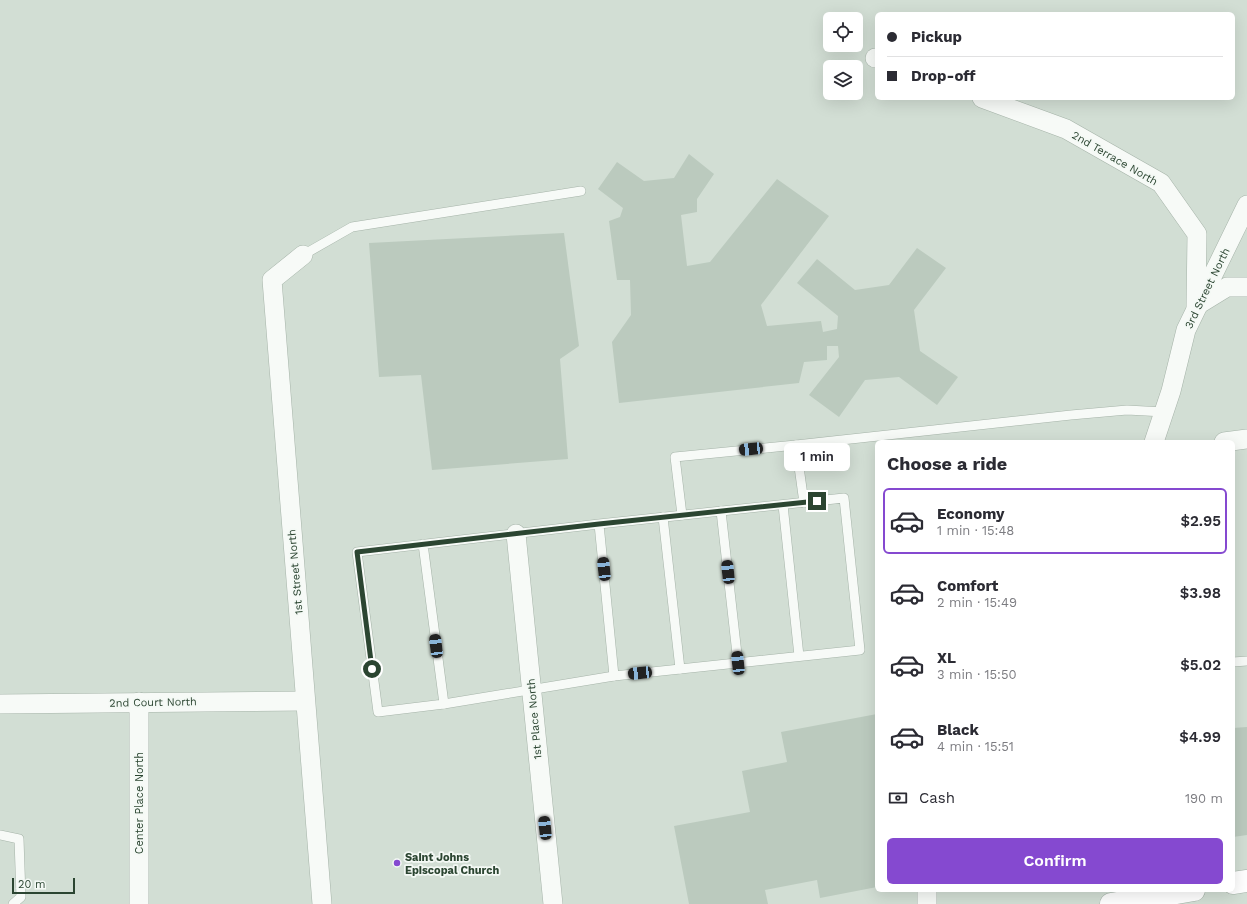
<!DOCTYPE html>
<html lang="en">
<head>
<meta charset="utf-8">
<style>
  :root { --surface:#fff; --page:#f2f2f3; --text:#2b2b33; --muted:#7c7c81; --line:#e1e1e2; --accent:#8549d0 }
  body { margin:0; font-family:"Work Sans",sans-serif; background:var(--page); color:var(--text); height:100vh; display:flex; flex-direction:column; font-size:15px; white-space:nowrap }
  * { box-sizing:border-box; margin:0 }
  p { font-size:13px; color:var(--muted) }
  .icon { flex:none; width:22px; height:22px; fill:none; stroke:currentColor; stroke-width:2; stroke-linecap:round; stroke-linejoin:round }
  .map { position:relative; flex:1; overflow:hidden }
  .drawer { position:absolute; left:875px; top:440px; width:360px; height:452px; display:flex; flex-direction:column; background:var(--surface); border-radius:6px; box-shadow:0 4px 16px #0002 }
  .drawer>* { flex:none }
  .hud { position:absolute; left:875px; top:12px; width:360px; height:88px; border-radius:6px; box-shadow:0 4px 16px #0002; display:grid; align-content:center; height:88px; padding:0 12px; background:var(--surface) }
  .tools { position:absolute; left:823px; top:12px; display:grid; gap:8px }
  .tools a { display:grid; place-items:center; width:40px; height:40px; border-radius:6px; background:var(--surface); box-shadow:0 4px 16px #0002; font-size:20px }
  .scale { position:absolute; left:12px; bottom:10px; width:63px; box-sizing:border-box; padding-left:4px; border:2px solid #2b4531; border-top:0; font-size:11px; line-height:14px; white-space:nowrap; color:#2b4531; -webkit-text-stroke:3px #f4f9f5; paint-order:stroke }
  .end { position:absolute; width:18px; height:18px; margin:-9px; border:5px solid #2b4531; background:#fff; box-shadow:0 0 0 2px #fff }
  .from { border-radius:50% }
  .bubble { position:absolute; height:28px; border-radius:6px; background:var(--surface); box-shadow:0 4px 16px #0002; font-size:13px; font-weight:600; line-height:28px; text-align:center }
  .car { position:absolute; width:12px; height:24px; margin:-12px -6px; border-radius:5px; box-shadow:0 0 3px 1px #0007; background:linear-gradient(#222 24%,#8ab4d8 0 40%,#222 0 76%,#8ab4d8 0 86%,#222 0) }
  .hud b { display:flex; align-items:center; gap:14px; height:38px; font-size:15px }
  .hud b+b { border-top:1px solid var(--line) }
  .hud i { width:10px; height:10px; background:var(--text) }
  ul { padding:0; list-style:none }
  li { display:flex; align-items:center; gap:12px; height:66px; margin:0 8px 6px; padding:0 4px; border:2px solid transparent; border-radius:6px }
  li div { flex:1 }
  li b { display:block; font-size:15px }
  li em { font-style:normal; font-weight:600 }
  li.selected { border-color:var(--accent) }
  li>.icon { width:36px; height:36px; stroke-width:1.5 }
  h2 { padding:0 12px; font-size:18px; line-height:48px }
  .pay { display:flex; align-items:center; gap:10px; height:44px; padding:0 12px; font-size:15px }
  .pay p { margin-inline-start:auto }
  .button { display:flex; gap:8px; margin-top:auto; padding:8px 12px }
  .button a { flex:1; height:46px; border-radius:6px; background:var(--accent); color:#fff; font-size:16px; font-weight:600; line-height:46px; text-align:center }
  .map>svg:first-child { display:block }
</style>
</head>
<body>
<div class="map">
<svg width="1247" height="904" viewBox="0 0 1247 904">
  <rect width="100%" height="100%" fill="#e4ece5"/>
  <!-- built -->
  <path fill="#d2ded4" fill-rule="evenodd" d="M0 0H1247V904H0ZM877 14H1233V98H877ZM830 19H856V45H830ZM830 67H856V93H830ZM877 442H1233V890H877Z"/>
  <!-- building -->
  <g fill="#bbcabe">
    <polygon points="689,154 714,174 697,199 697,212 681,215 687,266 710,262 777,179 829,216 761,305 767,326 821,321 823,332 837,329 838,316 797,283 817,259 855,290 889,285 917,248 946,268 914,310 920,351 958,377 937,405 899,377 865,380 839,417 809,395 839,357 838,346 827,346 827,360 804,362 799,383 619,403 612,342 631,315 630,280 617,280 609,221 620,217 623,208 598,189 617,162 644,181 674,178"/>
    <polygon points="564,233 579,346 560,359 568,459 432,470 421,375 379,377 369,243"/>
    <polygon points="877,714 877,887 820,898 817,880 765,890 768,904 689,904 674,826 750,812 742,771 787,762 781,732"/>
    <polygon points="1247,727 1247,835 1233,837 1233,728"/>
  </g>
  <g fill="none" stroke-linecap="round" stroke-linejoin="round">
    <defs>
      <g id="lane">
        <polyline points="303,255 352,227 581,191"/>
        <polyline points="796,445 1071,415 1127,410 1164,412"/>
        <polyline points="783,505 799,656"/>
        <polyline points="721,511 738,663"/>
        <polyline points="682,515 675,457 796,445 804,503"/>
        <polyline points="663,517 680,669"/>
        <polyline points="423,544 444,704 378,712 357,552 599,524 844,498 860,650 614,676 599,524"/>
        <polyline points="1233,662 1247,661"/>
        <polyline points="444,704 614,676"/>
        <polyline points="0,835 19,839 21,897 13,904"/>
      </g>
      <g id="street">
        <polyline points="875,58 877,58"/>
        <polyline points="982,98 1066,129 1161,183 1197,234 1196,306 1227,287 1247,287"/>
        <polyline points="303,255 272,280 322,904"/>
        <polyline points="1154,442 1171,391 1186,330 1247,205"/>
        <polyline points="1224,442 1247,439"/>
        <polyline points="516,534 553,904"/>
        <polyline points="0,704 305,701"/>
        <polyline points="927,890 927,904"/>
        <polyline points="139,904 139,702"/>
      </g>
      <g id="secondary">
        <polyline points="1233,883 1247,881"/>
        <polyline points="1111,904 1194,890"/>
      </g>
    </defs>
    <!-- lane casing -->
    <use href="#lane" stroke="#a5b3a8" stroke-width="10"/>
    <!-- street casing -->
    <use href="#street" stroke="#a5b3a8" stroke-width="20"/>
    <!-- secondary casing -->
    <use href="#secondary" stroke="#a5b3a8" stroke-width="23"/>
    <!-- lane -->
    <use href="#lane" stroke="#f7faf7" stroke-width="9"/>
    <!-- street -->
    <use href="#street" stroke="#f7faf7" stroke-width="19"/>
    <!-- secondary -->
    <use href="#secondary" stroke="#fff" stroke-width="22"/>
  </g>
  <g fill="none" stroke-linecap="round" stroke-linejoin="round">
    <!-- route -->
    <polyline stroke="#2b4531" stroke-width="5" points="372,669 357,552 599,524 817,501"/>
  </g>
  <!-- markers -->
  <circle fill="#8549d0" stroke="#f4f9f5" stroke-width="1.5" cx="397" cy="863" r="4"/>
  <g text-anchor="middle" stroke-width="3.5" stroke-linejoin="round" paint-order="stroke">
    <!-- street labels -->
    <g font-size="11" fill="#2b4531" stroke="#f4f9f5">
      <text transform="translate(1115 158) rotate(30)" y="4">2nd Terrace North</text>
      <text transform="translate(1207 288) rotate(-64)" y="4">3rd Street North</text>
      <text transform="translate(295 572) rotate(-95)" y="4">1st Street North</text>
      <text transform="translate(153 702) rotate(-1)" y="4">2nd Court North</text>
      <text transform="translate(534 719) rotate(-95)" y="4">1st Place North</text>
      <text transform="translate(139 803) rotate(-90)" y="4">Center Place North</text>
    </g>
    <!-- poi labels -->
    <g font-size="11" font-weight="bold" fill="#2b4531" stroke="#f4f9f5" text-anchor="start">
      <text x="405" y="861">Saint Johns<tspan x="405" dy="13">Episcopal Church</tspan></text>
    </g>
  </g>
</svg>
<div class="tools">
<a><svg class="icon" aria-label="locate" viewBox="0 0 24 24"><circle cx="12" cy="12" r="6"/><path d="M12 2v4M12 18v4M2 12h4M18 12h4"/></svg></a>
<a><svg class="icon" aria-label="layers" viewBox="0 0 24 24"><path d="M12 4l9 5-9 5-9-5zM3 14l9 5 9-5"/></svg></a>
</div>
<div class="scale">20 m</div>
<i class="end from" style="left:372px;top:669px"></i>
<i class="end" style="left:817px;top:501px"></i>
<div class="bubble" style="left:784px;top:443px;width:66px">1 min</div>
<i class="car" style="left:751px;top:449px;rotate:264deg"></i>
<i class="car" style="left:604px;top:569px;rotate:354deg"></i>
<i class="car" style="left:728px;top:572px;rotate:354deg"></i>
<i class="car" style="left:436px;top:646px;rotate:353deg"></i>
<i class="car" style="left:738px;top:663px;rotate:354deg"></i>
<i class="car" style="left:640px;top:673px;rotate:264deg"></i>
<i class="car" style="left:545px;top:828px;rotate:354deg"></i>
<div class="hud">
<b><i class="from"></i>Pickup</b>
<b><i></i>Drop-off</b>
</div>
<section class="drawer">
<h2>Choose a ride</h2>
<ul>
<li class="selected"><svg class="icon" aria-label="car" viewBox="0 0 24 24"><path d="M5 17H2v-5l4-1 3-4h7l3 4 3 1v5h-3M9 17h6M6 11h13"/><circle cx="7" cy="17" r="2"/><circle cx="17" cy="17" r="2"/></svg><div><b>Economy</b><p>1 min · 15:48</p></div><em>$2.95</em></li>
<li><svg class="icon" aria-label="car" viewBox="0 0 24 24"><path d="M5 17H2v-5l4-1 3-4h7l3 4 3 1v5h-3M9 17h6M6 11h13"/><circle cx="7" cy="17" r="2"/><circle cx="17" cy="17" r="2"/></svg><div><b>Comfort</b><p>2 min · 15:49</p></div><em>$3.98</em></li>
<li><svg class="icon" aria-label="car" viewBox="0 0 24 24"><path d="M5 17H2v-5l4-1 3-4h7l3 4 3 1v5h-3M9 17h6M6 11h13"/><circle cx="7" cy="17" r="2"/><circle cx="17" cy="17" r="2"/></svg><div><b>XL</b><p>3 min · 15:50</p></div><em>$5.02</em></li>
<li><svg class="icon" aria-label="car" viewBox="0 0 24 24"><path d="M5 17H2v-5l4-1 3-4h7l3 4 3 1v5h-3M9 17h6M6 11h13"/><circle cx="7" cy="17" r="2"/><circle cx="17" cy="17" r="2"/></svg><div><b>Black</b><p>4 min · 15:51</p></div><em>$4.99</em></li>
</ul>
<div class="pay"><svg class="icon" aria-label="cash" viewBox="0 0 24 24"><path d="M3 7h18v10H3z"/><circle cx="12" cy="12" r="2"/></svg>Cash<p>190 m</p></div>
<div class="button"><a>Confirm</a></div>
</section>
</div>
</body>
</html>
